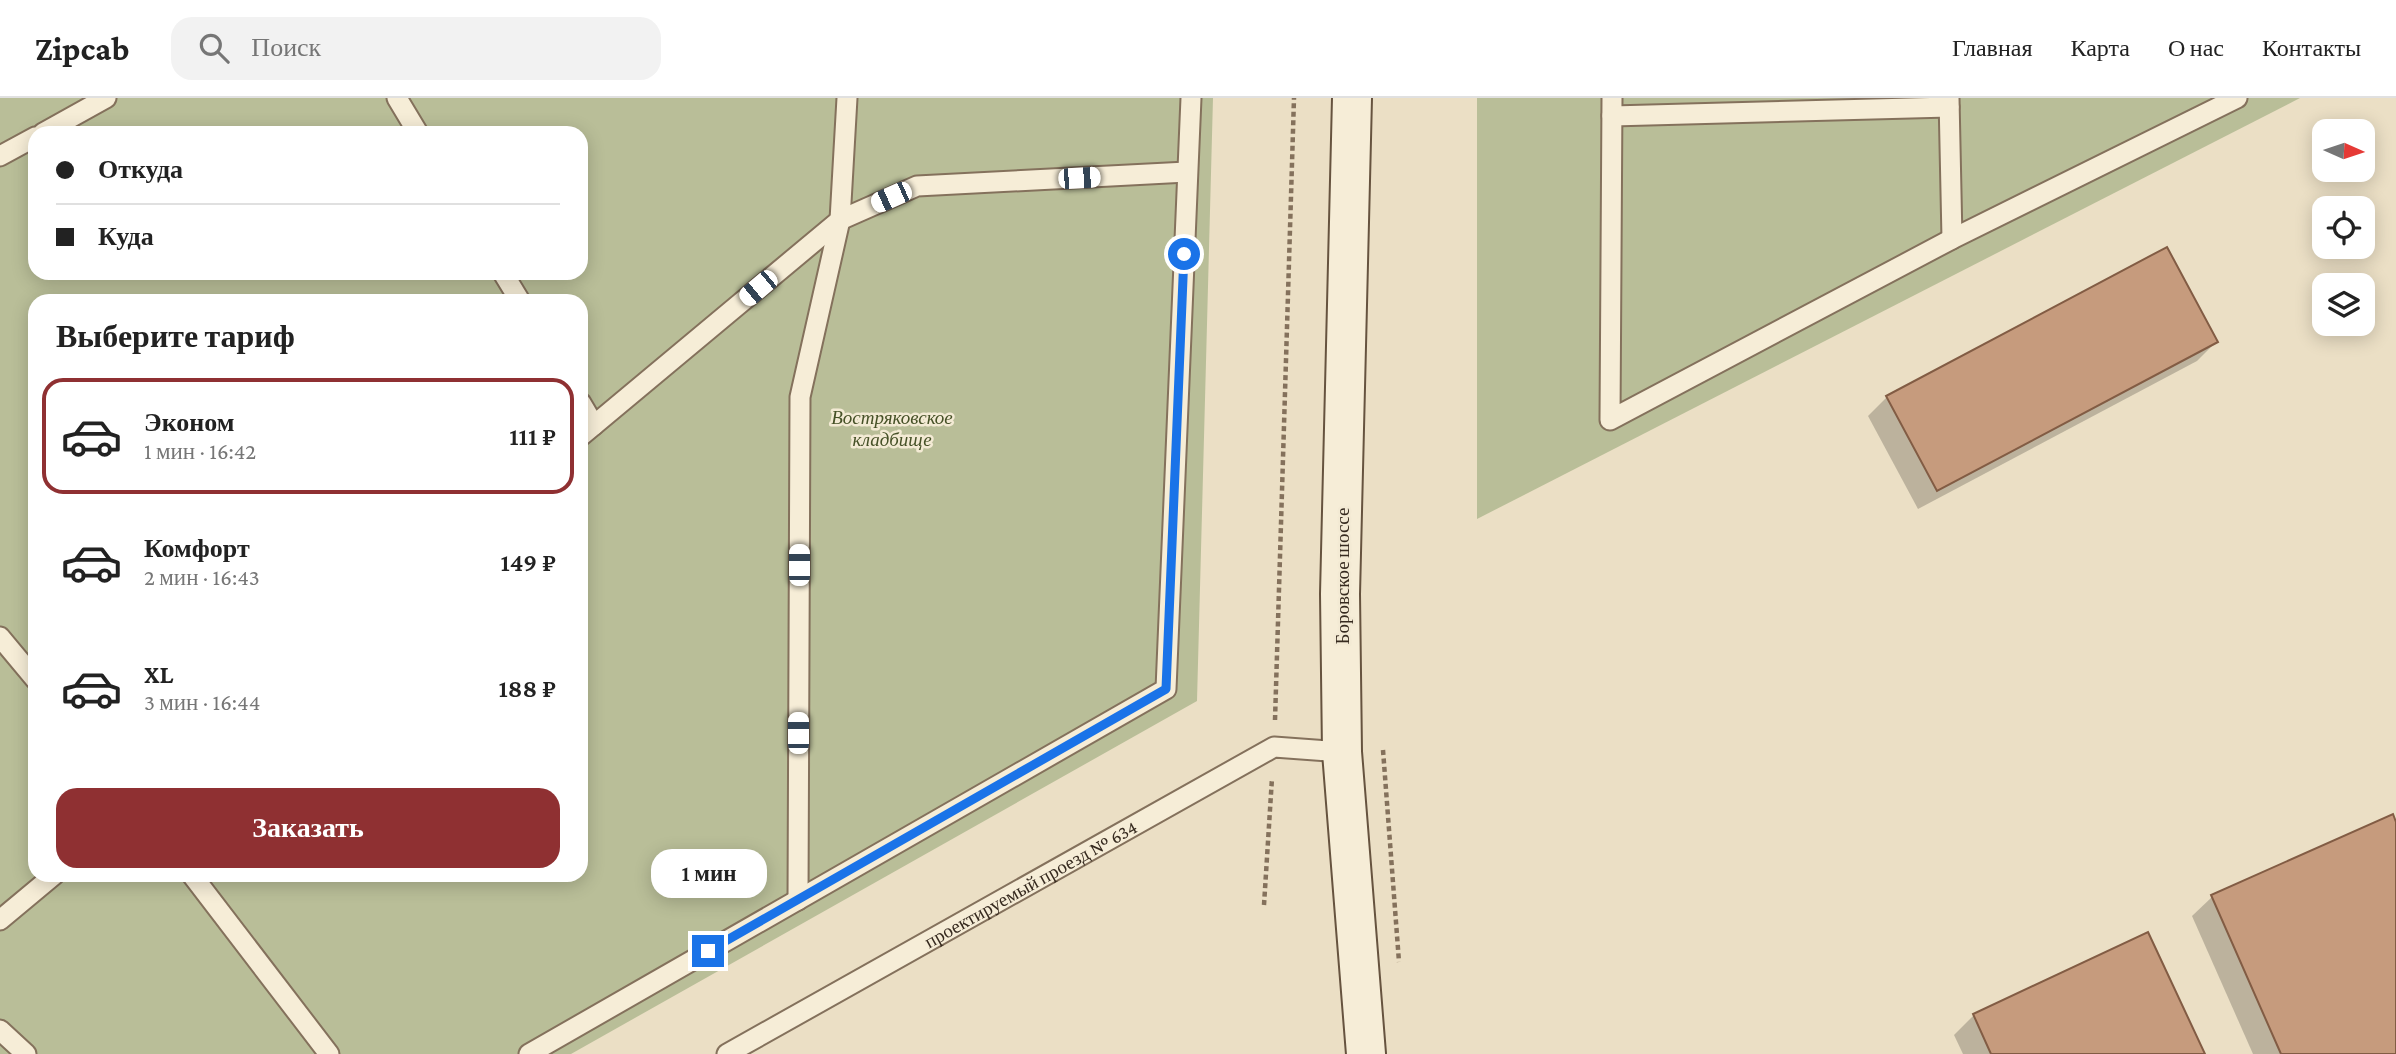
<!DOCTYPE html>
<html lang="ru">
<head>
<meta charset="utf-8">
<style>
  :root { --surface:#fff; --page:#f2f2f2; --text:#222; --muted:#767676; --line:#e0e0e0; --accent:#8f3032 }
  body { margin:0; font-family:"Crimson Pro",serif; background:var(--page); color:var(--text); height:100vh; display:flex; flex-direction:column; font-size:26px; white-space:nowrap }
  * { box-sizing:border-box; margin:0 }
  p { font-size:23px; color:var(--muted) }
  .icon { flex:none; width:38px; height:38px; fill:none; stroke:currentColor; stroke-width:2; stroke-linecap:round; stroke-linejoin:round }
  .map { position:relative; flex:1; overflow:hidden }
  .sheet { position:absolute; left:28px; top:196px; width:560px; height:588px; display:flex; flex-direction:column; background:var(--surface); border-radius:21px; box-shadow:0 4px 18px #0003 }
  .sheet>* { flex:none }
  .top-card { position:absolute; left:28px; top:28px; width:560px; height:154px; border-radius:21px; box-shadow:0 4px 18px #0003; display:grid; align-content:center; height:154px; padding:0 28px; background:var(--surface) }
  .needle { width:46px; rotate:93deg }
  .fabs { position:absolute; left:2312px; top:21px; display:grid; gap:14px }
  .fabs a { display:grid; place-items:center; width:63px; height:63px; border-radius:14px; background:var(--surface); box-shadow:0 4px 18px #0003; font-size:35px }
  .end { position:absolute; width:32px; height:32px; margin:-16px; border:9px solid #1a73e8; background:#fff; box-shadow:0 0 0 4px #fff }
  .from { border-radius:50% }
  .bubble { position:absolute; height:49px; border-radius:21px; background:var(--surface); box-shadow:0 4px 18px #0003; font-size:23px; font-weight:600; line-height:49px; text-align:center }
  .car { position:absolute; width:21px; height:42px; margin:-21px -10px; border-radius:9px; box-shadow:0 0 5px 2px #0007; background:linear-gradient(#fff 24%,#345 0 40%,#fff 0 76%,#345 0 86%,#fff 0) }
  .top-card b { display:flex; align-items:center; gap:24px; height:66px; font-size:26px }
  .top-card b+b { border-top:2px solid var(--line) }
  .top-card i { width:18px; height:18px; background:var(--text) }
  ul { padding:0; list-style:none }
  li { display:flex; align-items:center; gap:21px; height:116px; margin:0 14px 10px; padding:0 14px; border:4px solid transparent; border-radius:21px }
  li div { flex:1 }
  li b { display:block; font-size:26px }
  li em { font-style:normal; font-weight:600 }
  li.on { border-color:var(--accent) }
  li>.icon { width:63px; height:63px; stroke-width:1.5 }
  h2 { padding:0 28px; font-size:32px; line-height:84px }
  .primary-button { display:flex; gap:14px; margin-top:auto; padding:14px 28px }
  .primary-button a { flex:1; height:80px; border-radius:21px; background:var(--accent); color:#fff; font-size:28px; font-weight:600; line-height:80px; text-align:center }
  header { display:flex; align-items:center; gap:42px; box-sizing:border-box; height:98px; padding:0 35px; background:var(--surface); border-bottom:2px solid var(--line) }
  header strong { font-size:33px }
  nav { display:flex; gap:38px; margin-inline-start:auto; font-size:24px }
  .search { width:490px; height:63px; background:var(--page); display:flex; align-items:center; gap:18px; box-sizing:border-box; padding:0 24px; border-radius:21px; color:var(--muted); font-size:26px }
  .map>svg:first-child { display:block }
</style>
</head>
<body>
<header>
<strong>Zipcab</strong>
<div class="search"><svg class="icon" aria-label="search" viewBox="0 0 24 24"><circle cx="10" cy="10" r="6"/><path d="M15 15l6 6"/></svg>Поиск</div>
<nav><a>Главная</a><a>Карта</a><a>О нас</a><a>Контакты</a></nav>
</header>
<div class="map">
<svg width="2396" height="956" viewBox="0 0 2396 956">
  <rect width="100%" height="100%" fill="#ebdfc5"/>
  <!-- cemetery -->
  <g fill="#b9be98" fill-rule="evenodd">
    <path d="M0 0H1213L1197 603 571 956H0ZM35 35H581V175H35ZM35 203H581V777H35Z"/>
    <polygon points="1477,0 2300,0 1477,421"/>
  </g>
  <!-- shadow -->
  <g fill="#0003">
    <polygon points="2216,244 2197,263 1918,411 1868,318 1887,299"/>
    <polygon points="2392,719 2396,728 2396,956 2253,956 2192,818 2212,799"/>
    <polygon points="2147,836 2204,956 1963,956 1954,937 1974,917"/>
  </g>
  <!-- building -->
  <g fill="#c69b7d" stroke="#825c44" stroke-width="2">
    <polygon points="2167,149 2218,244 1937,393 1886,298"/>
    <polygon points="2393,716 2396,724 2396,956 2281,956 2211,797"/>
    <polygon points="2148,834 2205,956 1991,956 1973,916"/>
  </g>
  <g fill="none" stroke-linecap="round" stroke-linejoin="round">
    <defs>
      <g id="lane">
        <polyline points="397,0 418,35"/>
        <polyline points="1612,0 1610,322 1952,141 2237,0"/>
        <polyline points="1949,0 1952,141"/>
        <polyline points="1612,18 1949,9"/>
        <polyline points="43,35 106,0"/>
        <polyline points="0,58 35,39"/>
        <polyline points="503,175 520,203"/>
        <polyline points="581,305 594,327"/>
        <polyline points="581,338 840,122 917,88 1187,74"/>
        <polyline points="0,539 35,581"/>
        <polyline points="192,777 329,956"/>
        <polyline points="798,802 800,299 840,122 847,0"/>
        <polyline points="0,822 54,777"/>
        <polyline points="0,932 26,956"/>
        <polyline points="529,956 1166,591 1191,0"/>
        <path id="s1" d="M727 956 1274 649 1342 654"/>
      </g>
      <polyline id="secondary" points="1352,0 1340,496 1342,654 1366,956"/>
    </defs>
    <!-- lane casing -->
    <use href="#lane" stroke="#84715c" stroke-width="23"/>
    <!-- secondary casing -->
    <use href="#secondary" stroke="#66533f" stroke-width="42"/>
    <!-- path -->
    <g stroke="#84715c" stroke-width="4.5" stroke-dasharray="5 3.5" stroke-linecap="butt">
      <polyline points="1275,622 1294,0"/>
      <polyline points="1383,652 1399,864"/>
      <polyline points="1264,807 1272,680"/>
    </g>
    <!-- lane -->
    <use href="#lane" stroke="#f6edd7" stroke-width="19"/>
    <!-- secondary -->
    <use href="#secondary" stroke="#f6edd7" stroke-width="38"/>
  </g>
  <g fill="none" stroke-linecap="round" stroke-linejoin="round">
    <!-- route -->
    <polyline stroke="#1a73e8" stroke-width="9" points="708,853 1166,591 1184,156"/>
  </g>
  <g text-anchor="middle" stroke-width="5" stroke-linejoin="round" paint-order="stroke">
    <!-- park labels -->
    <g font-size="19" font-style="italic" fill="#465127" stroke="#f3ead4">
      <text x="892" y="326">Востряковское<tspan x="892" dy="22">кладбище</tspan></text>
    </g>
    <!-- street labels -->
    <g font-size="19" fill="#362a1f" stroke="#f3ead4">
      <text transform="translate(1342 478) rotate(-90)" y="7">Боровское шоссе</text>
      <text dy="7" stroke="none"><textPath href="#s1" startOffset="348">проектируемый проезд № 634</textPath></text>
    </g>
  </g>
</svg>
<div class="fabs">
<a><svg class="needle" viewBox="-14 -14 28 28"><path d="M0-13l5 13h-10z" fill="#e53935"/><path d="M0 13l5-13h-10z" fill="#767676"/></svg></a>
<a><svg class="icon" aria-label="locate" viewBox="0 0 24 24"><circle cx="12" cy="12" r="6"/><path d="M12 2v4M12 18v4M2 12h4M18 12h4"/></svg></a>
<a><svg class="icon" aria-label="layers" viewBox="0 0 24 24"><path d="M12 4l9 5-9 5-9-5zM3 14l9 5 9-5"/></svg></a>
</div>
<i class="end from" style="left:1184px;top:156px"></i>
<i class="end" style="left:708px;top:853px"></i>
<div class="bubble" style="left:651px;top:751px;width:116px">1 мин</div>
<i class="car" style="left:1079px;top:80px;rotate:87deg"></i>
<i class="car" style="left:891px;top:99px;rotate:246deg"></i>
<i class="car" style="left:758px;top:190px;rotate:230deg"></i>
<i class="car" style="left:799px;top:467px;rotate:0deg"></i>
<i class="car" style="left:798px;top:635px;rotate:0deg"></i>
<div class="top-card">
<b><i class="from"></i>Откуда</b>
<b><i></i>Куда</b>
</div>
<section class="sheet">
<h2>Выберите тариф</h2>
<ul>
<li class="on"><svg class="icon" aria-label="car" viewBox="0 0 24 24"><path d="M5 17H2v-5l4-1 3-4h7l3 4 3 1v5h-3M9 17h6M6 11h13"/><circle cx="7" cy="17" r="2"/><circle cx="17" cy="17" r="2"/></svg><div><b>Эконом</b><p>1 мин · 16:42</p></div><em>111 ₽</em></li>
<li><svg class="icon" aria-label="car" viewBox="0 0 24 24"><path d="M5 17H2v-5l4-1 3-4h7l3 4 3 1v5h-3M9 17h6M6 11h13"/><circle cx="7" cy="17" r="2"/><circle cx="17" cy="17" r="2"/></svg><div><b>Комфорт</b><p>2 мин · 16:43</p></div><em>149 ₽</em></li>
<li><svg class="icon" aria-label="car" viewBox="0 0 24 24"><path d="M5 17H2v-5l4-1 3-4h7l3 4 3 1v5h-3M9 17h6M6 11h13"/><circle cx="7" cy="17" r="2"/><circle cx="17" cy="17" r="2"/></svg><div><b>XL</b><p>3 мин · 16:44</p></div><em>188 ₽</em></li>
</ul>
<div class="primary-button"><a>Заказать</a></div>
</section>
</div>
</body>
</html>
